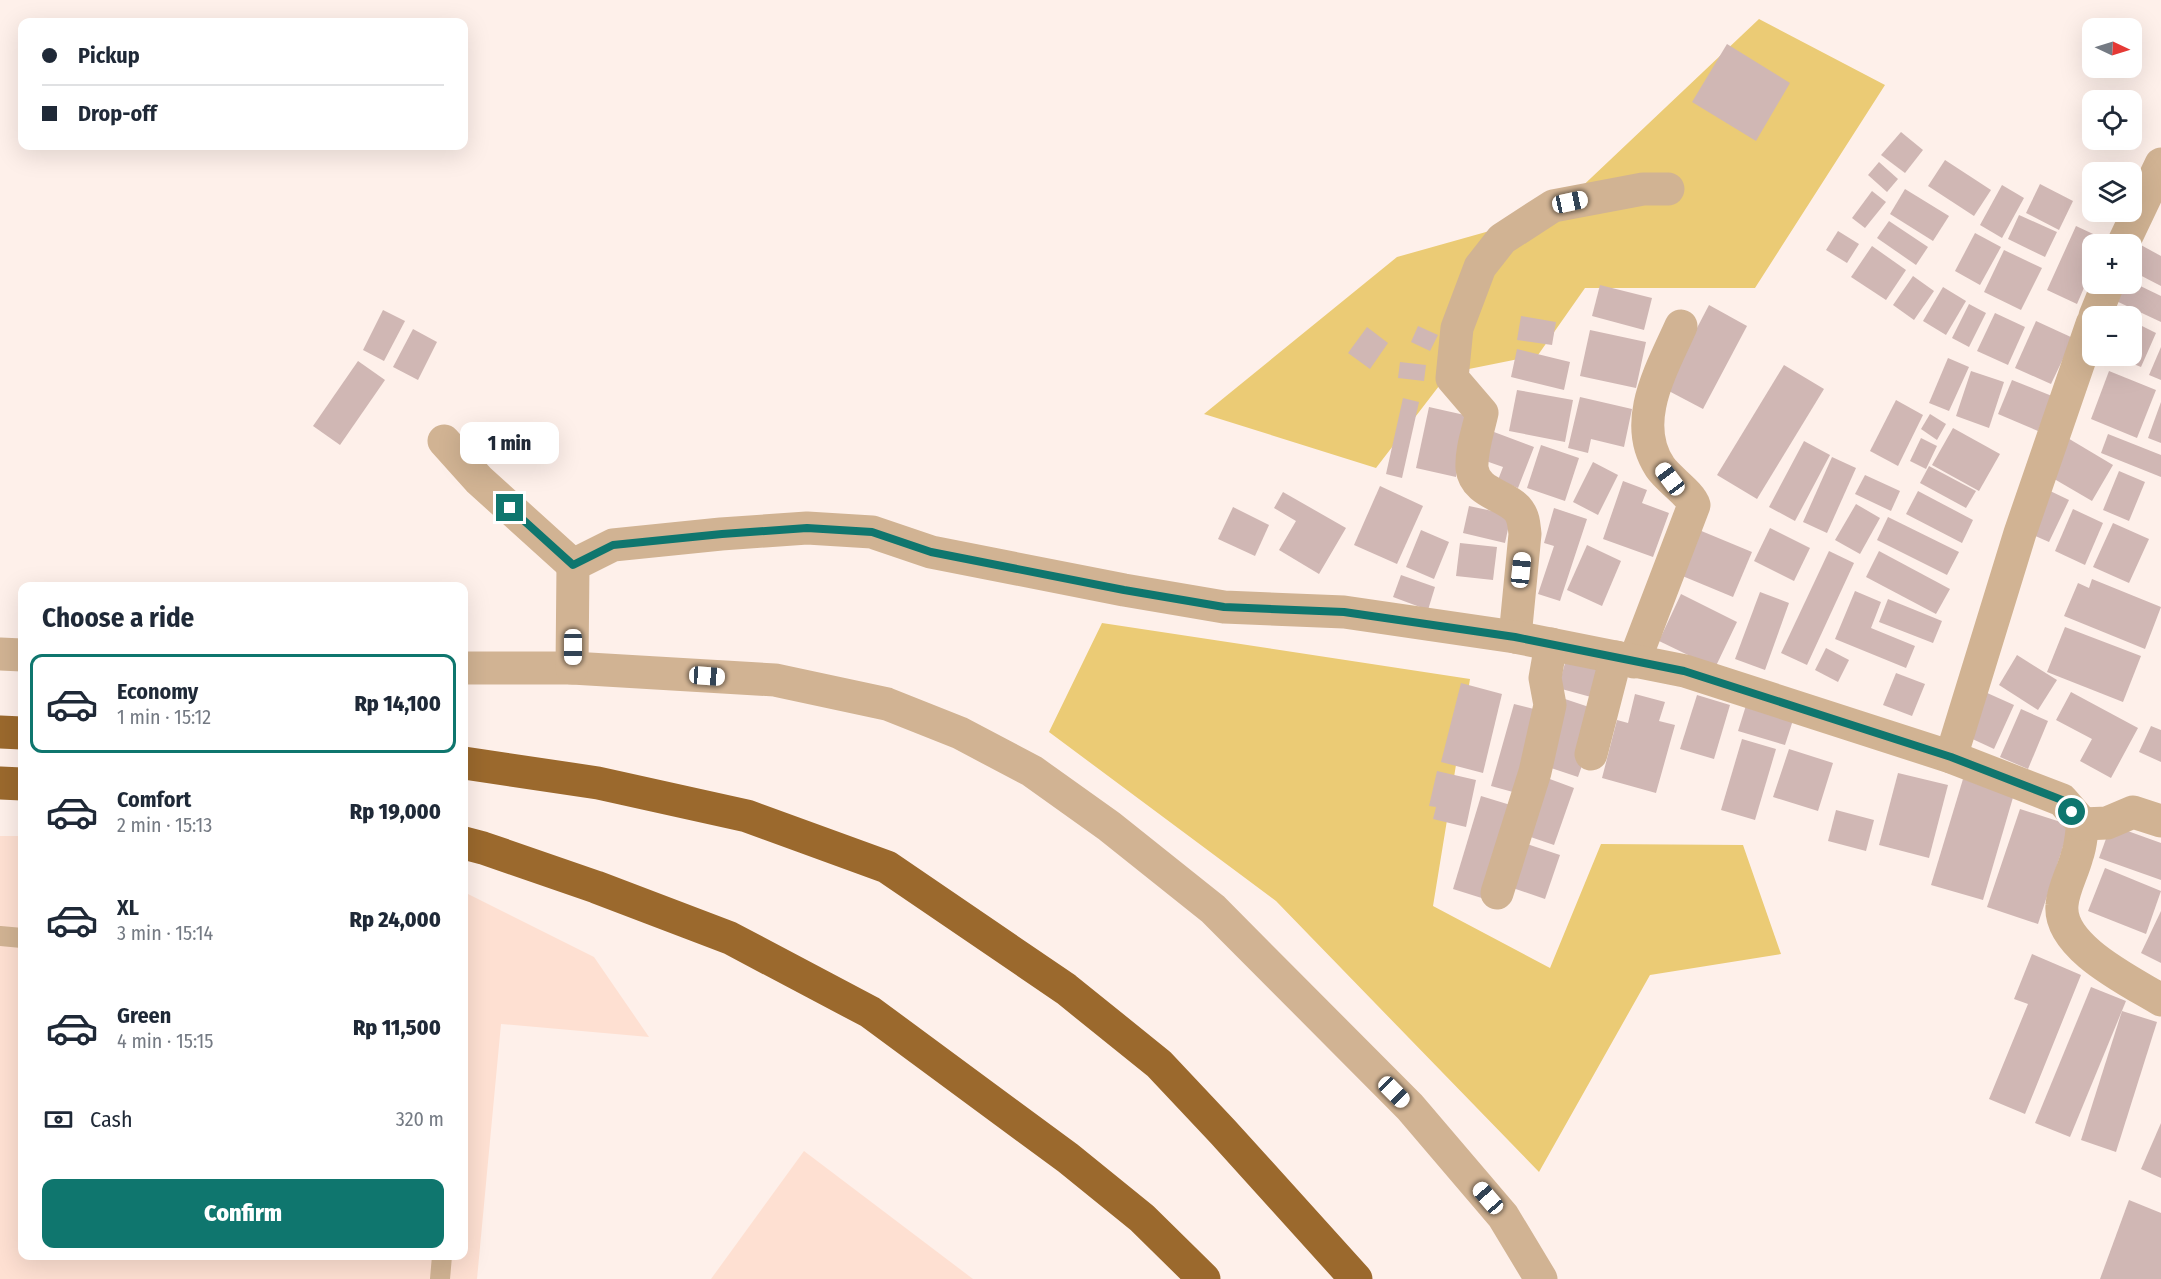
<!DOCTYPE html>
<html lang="en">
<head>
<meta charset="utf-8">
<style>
  :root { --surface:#fff; --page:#f2f2f3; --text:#1f2937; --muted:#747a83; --line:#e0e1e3; --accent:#0f766e }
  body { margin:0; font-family:"Fira Sans Condensed",sans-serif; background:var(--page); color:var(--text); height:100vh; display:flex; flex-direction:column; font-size:22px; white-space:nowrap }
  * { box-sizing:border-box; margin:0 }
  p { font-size:20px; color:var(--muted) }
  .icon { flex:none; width:33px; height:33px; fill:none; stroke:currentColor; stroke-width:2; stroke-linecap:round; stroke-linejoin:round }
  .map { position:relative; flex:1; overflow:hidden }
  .panel { position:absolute; left:18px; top:582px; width:450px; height:678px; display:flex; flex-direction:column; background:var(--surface); border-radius:12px; box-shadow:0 6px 24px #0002 }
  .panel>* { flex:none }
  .guide { position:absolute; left:18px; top:18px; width:450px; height:132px; border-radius:12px; box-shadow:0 6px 24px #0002; display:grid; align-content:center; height:132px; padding:0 24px; background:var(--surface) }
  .needle { width:39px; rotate:94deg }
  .controls { position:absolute; left:2082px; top:18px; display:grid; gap:12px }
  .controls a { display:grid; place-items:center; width:60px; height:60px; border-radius:12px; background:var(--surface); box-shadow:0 6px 24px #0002; font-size:30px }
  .end { position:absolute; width:27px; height:27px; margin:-14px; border:8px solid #0f766e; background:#fff; box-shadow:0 0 0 3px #fff }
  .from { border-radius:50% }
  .bubble { position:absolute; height:42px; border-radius:12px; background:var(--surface); box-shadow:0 6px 24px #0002; font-size:20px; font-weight:800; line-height:42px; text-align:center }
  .car { position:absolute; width:18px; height:36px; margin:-18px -9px; border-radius:8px; box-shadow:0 0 4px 2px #0007; background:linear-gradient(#fff 24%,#345 0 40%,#fff 0 76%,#345 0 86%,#fff 0) }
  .guide b { display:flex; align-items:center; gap:21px; height:57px; font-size:22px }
  .guide b+b { border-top:2px solid var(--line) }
  .guide i { width:15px; height:15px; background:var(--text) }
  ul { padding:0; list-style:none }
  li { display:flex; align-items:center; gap:18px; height:99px; margin:0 12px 9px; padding:0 12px; border:3px solid transparent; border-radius:12px }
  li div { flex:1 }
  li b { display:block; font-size:22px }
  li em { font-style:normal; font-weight:800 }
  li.current { border-color:var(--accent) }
  li>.icon { width:54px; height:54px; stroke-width:1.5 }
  h2 { padding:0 24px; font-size:27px; line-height:72px }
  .pay { display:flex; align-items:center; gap:15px; height:66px; padding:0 24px; font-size:22px }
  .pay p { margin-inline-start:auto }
  .primary-button { display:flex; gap:12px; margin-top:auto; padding:12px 24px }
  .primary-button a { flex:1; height:69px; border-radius:12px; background:var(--accent); color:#fff; font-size:24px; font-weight:800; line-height:69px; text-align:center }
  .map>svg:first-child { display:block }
</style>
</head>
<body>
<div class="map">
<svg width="2161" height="1279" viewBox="0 0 2161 1279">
  <rect width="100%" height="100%" fill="#fef0ea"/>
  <!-- built -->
  <g fill="#fee0d2">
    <polygon points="0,836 22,836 22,1256 464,1256 464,892 594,957 649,1037 501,1024 477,1279 0,1279"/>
    <polygon points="804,1151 973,1279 711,1279"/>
  </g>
  <!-- green -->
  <g fill="#ebcb75">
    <polygon points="1759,19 1885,85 1755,288 1585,288 1538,355 1449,373 1376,468 1204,414 1397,257 1554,213"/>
    <polygon points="1102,623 1470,679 1433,906 1550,968 1601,844 1743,845 1781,954 1650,975 1539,1172 1276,901 1049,732"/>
  </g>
  <!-- building -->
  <g fill="#d0b7b4">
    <polygon points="1727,44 1790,83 1756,141 1692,102"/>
    <polygon points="1901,132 1923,150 1905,173 1881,155"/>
    <polygon points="1945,160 1991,190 1974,216 1928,186"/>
    <polygon points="1879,162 1898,179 1887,192 1868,175"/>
    <polygon points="2040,184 2073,201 2059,230 2026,213"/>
    <polygon points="2002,185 2024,198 2002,238 1980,225"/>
    <polygon points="1905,189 1949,216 1933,241 1890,214"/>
    <polygon points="1872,191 1886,202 1865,228 1852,218"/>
    <polygon points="2019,215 2057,232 2045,257 2008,239"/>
    <polygon points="1889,221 1928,247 1916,265 1877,238"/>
    <polygon points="2076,226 2106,240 2103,244 2092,244 2092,269 2077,304 2047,290"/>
    <polygon points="1838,231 1859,244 1847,263 1826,250"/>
    <polygon points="1975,233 2001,247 1980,285 1955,271"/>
    <polygon points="2139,244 2161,256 2161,286 2132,271 2132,258"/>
    <polygon points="1872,246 1906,270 1886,300 1851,277"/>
    <polygon points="2004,250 2042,268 2021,310 1984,292"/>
    <polygon points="1913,276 1934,291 1914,320 1893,305"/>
    <polygon points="2132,282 2161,296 2161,322 2114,300 2122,284"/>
    <polygon points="1600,285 1652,298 1644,330 1592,316"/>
    <polygon points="1943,287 1966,301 1946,335 1923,321"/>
    <polygon points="1969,304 1986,313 1969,347 1952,338"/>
    <polygon points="1709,305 1747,326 1703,409 1665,389"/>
    <polygon points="383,310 405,321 384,361 363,350"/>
    <polygon points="1995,313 2025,327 2008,365 1977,351"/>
    <polygon points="1521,316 1556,322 1552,345 1517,340"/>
    <polygon points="2036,321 2073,338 2051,384 2015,368"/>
    <polygon points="2132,321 2156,333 2141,367 2114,356 2132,356"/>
    <polygon points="1418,326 1438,335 1430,351 1411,342"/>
    <polygon points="1367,327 1388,343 1370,369 1348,353"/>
    <polygon points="413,329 437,342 418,380 393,367"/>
    <polygon points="1590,330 1646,342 1636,388 1580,376"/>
    <polygon points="2161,347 2161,380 2149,375"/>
    <polygon points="1517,349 1570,362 1564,390 1511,377"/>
    <polygon points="1948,358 1969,367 1949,411 1929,403"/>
    <polygon points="358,361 385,380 340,445 313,426"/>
    <polygon points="1400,362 1426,365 1424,381 1398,378"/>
    <polygon points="1784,365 1824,389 1757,499 1717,475"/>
    <polygon points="1971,371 2004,382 1989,428 1956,416"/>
    <polygon points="2109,371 2156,390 2137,438 2091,419"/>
    <polygon points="2012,380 2052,396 2038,431 1998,414"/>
    <polygon points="1517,390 1573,400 1565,442 1509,431"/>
    <polygon points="1580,397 1632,409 1624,447 1591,439 1588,453 1568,448"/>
    <polygon points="1403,398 1419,402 1402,478 1386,474"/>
    <polygon points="1896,400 1923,415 1898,466 1870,451"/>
    <polygon points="2161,402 2161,443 2148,438"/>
    <polygon points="1429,407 1469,416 1456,477 1416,468"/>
    <polygon points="1930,414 1946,424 1937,440 1921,429"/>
    <polygon points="1953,428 2000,454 1979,491 1932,465"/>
    <polygon points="1494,432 1534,447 1518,488 1498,480 1503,467 1483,460"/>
    <polygon points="2108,434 2161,455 2161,477 2101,453"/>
    <polygon points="2066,437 2113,465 2092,501 2044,473"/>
    <polygon points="1921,438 1937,446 1926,469 1910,461"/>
    <polygon points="1804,441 1830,455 1795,521 1769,507"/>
    <polygon points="1541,445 1579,458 1565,501 1527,488"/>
    <polygon points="1832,457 1856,468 1827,533 1803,522"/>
    <polygon points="1593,462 1618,475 1598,515 1573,502"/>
    <polygon points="1929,466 1976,491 1966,508 1920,483"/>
    <polygon points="2119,471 2145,482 2129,521 2103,510"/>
    <polygon points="1865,475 1900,491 1891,511 1855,494"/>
    <polygon points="1623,481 1647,490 1642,503 1669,513 1653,557 1603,539"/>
    <polygon points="1380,486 1423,506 1397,564 1354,545"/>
    <polygon points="2046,489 2069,500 2049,542 2026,532"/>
    <polygon points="1918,491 1973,520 1962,543 1906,514"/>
    <polygon points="1283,492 1346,528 1319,574 1279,550 1296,521 1274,508"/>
    <polygon points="1856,504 1880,518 1860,554 1835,540"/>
    <polygon points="1469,506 1511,515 1505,543 1463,533"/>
    <polygon points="1233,507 1269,525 1255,556 1218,539"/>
    <polygon points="1554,508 1587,519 1560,601 1538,594 1554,546 1544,543"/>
    <polygon points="2073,509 2103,523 2085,565 2055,551"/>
    <polygon points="1888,517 1959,552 1947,575 1877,540"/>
    <polygon points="2113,523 2149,539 2129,583 2093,567"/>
    <polygon points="1770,528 1810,548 1794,581 1754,561"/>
    <polygon points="1421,530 1449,542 1434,579 1406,567"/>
    <polygon points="1699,530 1752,552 1733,597 1680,575"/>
    <polygon points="1460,543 1497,547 1493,580 1456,576"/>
    <polygon points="1587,545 1621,561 1602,606 1567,590"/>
    <polygon points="1829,551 1854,563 1807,665 1781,653"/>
    <polygon points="1879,551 1950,589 1936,614 1866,577"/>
    <polygon points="1401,575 1435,587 1428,610 1393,597"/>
    <polygon points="2092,579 2161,607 2145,649 2064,616 2078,583 2089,588"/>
    <polygon points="1855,591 1881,602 1871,628 1915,646 1906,668 1835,639"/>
    <polygon points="1760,592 1789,603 1765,670 1735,659"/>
    <polygon points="1681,594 1737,622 1715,668 1659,641"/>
    <polygon points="1888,599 1942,621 1933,643 1879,622"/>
    <polygon points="2065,627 2141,656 2123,702 2047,672"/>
    <polygon points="1826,648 1849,660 1838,682 1815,670"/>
    <polygon points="2017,655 2057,680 2038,710 1999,685"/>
    <polygon points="1567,656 1610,668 1602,700 1558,688"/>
    <polygon points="1896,673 1925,684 1912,716 1883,705"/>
    <polygon points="1461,683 1502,694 1483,773 1441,762"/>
    <polygon points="1985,692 2014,705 1994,749 1966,736"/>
    <polygon points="2071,692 2138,728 2111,778 2080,761 2092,739 2056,720"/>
    <polygon points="1635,694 1665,702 1659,721 1675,725 1656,793 1602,778 1617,720 1628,723"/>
    <polygon points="1697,695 1730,705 1714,759 1680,749"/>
    <polygon points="1559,697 1601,711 1578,777 1539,764"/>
    <polygon points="1748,699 1795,714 1785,745 1738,731"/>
    <polygon points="1514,704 1546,712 1524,795 1491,786"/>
    <polygon points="2021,709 2048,721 2028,769 2000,757"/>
    <polygon points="2151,726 2161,730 2161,762 2139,752"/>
    <polygon points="1742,739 1776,749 1755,820 1721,810"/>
    <polygon points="1789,749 1833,763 1818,811 1773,797"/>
    <polygon points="1437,771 1476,780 1466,827 1433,819 1436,807 1429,806"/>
    <polygon points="1898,773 1948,785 1929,858 1879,845"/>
    <polygon points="1539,775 1574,788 1554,845 1519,833"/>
    <polygon points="1963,779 2014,794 1983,900 1931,885"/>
    <polygon points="1481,796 1517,807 1488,900 1453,889"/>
    <polygon points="2020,809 2070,825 2038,924 1987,907"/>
    <polygon points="1836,810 1874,820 1866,851 1828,841"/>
    <polygon points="2111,825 2161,843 2161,880 2099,858"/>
    <polygon points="1515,840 1560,855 1545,899 1501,884"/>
    <polygon points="2105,868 2161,891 2146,934 2088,911"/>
    <polygon points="2161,911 2161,963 2141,953"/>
    <polygon points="2032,954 2081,975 2025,1114 1989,1099 2028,1004 2014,999"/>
    <polygon points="2091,987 2126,1001 2070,1137 2035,1123"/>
    <polygon points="2122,1011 2157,1022 2116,1152 2081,1140"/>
    <polygon points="2161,1123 2161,1178 2141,1169"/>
    <polygon points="2129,1200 2161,1213 2161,1279 2100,1279"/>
  </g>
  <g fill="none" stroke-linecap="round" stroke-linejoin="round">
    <!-- service -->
    <g stroke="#d1b393" stroke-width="20">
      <polyline points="0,936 22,938"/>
      <polyline points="440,1279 442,1256"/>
    </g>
    <!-- minor -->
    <g stroke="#d1b393" stroke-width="33">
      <polyline points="2123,244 2161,164"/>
      <polyline points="2095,316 2108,284"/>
      <polyline points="444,441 479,480 573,565"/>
      <path d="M1515 637 1525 534C1524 526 1524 518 1519 511 1508 495 1475 494 1472 468 1471 450 1478 431 1482 413L1452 378 1457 328 1480 267 1502 239 1553 206 1643 189H1668"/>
      <polyline points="0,654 22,655"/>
      <path d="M1634 662 1694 505C1691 494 1668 479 1660 467 1630 422 1662 369 1681 326"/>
      <polyline points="464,668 572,668 775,680 887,704 960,733 1032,771 1109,826 1213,909 1410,1107 1503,1216 1541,1279"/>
      <path d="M572 668 573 565 613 545 721 534 807 528 872 532 931 552 1124 590 1224 607 1344 612 1515 637 1685 671 1951 757 2062 800 2083 824C2081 835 2081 846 2077 856 2073 872 2063 889 2062 905 2058 947 2130 981 2161 1000"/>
      <polyline points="1591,754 1616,657"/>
      <polyline points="1951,757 2020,533 2092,324"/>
      <polyline points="2083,824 2107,823 2133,812 2161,821"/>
      <polyline points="1497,893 1535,772 1550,705 1545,678 1551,644"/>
    </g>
    <!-- motorway -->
    <g stroke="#9b692d" stroke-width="33">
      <polyline points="0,732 22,733"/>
      <polyline points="464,763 598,783 747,816 887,867 1066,989 1159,1064 1223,1132 1356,1279"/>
      <polyline points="0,783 22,784"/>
      <polyline points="464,843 483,848 596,887 730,938 870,1012 1068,1158 1142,1218 1204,1279"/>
    </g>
  </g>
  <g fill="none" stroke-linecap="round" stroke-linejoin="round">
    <!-- route -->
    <polyline stroke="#0f766e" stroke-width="8" points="510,508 573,565 613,545 722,534 807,528 872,532 931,552 1124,590 1224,607 1344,612 1515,637 1684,671 1951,757 2062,800 2072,812"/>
  </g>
</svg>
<div class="controls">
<a><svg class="needle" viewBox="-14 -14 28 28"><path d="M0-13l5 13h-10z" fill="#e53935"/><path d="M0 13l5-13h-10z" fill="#747a83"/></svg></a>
<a><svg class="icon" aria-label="locate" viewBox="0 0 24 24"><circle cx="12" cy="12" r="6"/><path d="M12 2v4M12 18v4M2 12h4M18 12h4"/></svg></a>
<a><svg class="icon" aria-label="layers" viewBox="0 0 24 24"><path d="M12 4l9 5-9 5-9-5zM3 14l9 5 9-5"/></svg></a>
<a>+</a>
<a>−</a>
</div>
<i class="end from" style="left:2072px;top:812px"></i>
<i class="end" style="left:510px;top:508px"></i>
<div class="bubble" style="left:460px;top:422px;width:99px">1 min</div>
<i class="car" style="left:1570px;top:202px;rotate:78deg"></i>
<i class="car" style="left:1670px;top:479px;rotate:323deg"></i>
<i class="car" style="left:1521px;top:570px;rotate:6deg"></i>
<i class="car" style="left:573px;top:647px;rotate:180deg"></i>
<i class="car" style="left:707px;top:676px;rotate:94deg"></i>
<i class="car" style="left:1394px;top:1092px;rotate:135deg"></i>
<i class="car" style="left:1488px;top:1198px;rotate:319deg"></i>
<div class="guide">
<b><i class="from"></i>Pickup</b>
<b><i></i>Drop-off</b>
</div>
<section class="panel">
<h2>Choose a ride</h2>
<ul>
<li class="current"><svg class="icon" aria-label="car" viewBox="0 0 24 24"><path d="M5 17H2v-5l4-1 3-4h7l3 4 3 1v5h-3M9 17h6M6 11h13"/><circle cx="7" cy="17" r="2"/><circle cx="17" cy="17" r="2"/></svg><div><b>Economy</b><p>1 min · 15:12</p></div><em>Rp 14,100</em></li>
<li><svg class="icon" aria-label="car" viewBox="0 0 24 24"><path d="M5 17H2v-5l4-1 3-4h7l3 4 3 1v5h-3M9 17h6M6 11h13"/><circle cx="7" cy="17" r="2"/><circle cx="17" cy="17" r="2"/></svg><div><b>Comfort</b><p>2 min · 15:13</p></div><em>Rp 19,000</em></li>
<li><svg class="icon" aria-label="car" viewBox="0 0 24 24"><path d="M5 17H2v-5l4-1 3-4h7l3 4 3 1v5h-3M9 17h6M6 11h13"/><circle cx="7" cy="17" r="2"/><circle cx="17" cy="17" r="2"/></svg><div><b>XL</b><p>3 min · 15:14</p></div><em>Rp 24,000</em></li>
<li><svg class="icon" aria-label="car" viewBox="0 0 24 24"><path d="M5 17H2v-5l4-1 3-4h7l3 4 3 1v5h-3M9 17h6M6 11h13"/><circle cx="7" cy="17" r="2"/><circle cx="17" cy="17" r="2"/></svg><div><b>Green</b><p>4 min · 15:15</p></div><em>Rp 11,500</em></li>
</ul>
<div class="pay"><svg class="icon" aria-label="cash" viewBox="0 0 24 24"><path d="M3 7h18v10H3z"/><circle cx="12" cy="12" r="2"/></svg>Cash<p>320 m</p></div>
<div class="primary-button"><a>Confirm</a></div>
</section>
</div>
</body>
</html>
